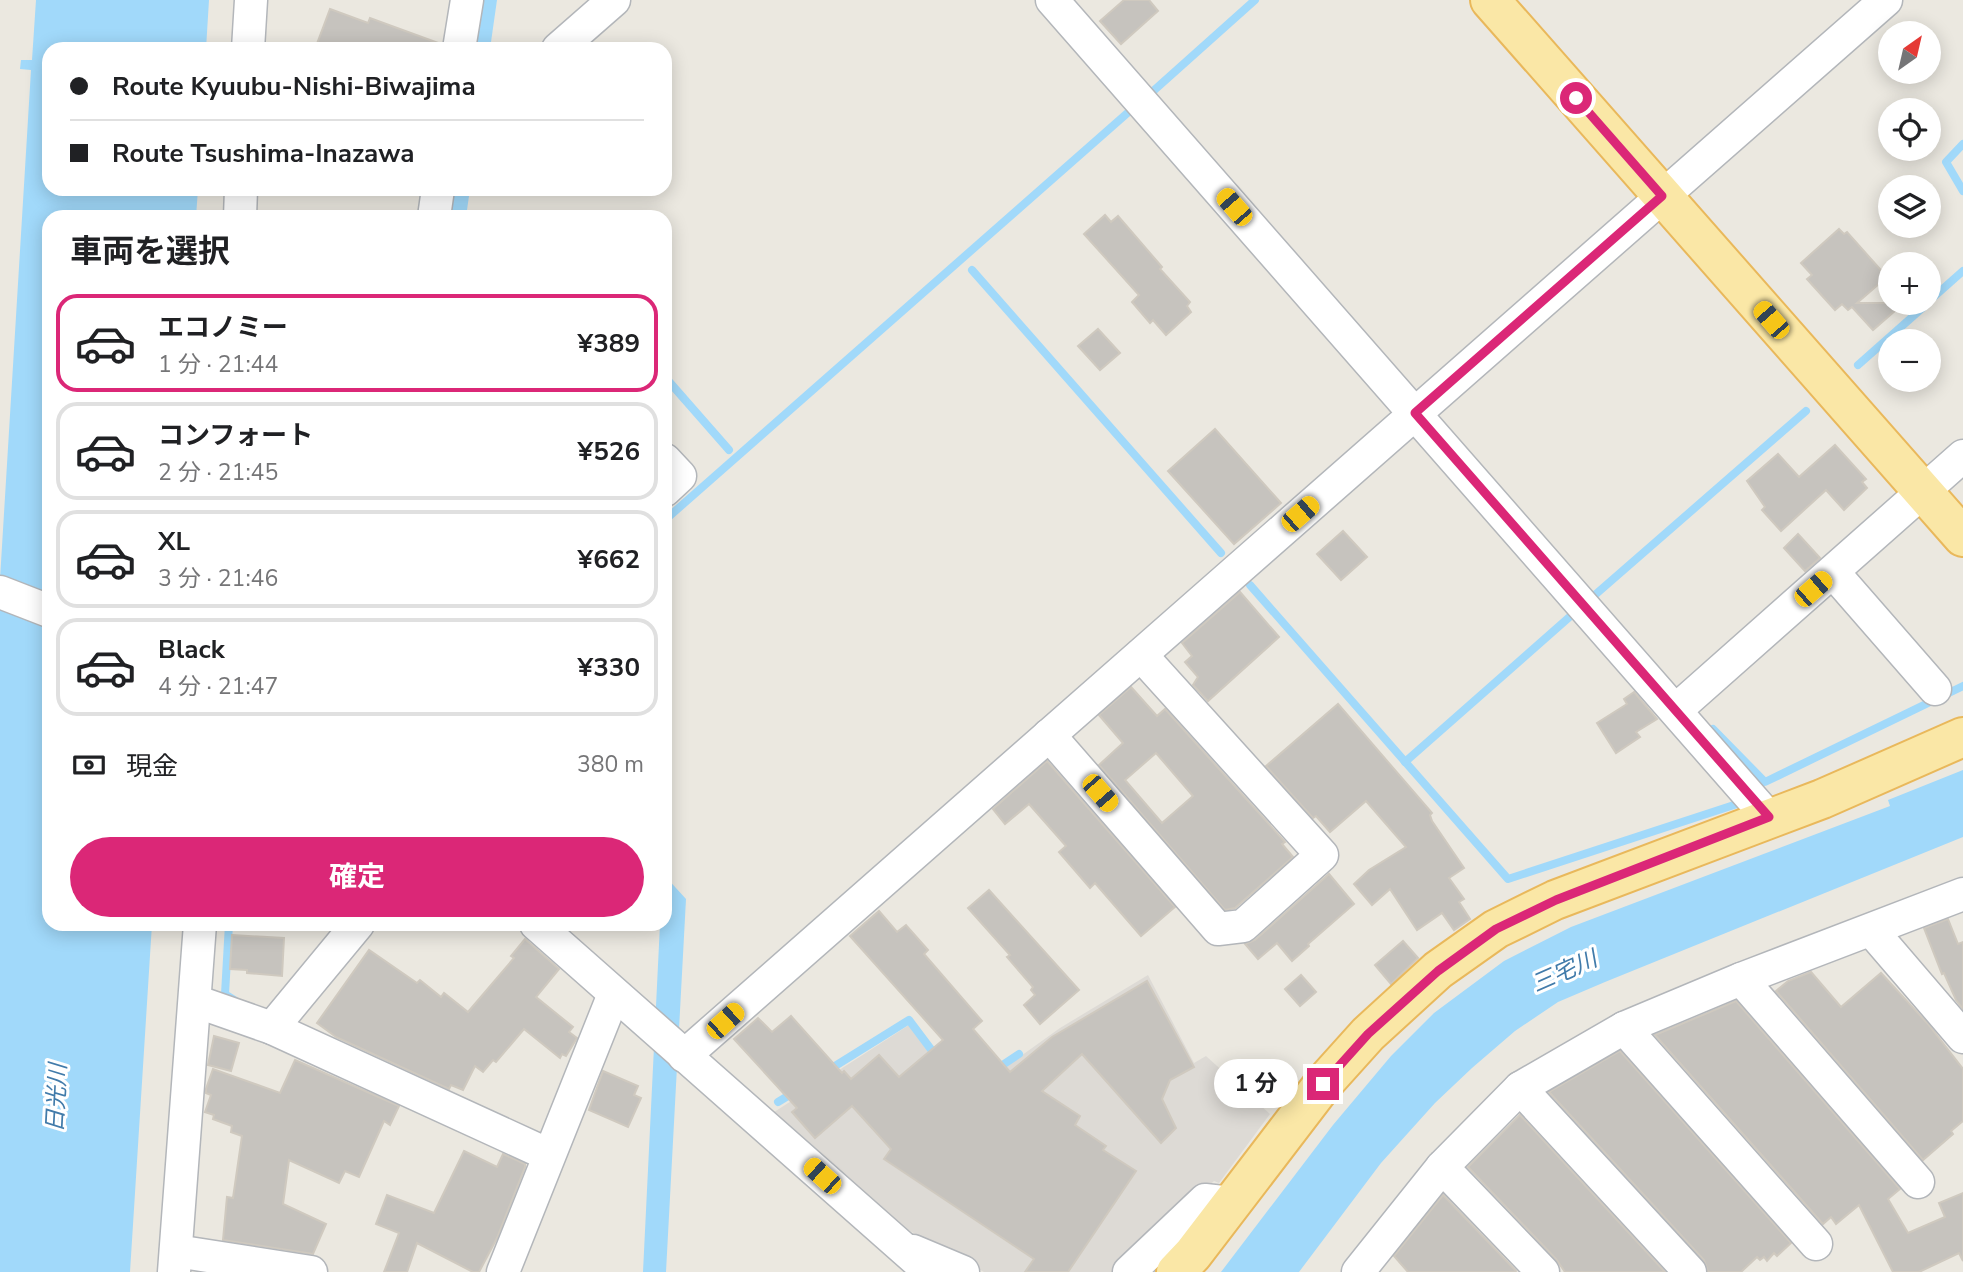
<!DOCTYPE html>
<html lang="ja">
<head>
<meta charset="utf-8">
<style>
  :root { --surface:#fff; --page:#f2f2f2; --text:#202124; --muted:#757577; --line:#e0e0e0; --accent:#db2777 }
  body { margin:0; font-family:"Nunito Sans","Noto Sans JP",sans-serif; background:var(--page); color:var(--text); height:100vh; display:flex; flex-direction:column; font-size:26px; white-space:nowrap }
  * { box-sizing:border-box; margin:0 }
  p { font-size:23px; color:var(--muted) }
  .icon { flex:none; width:38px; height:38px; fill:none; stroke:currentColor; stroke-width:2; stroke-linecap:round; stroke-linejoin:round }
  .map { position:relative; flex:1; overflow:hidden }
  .details { position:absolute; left:42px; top:210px; width:630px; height:721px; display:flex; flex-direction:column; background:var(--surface); border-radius:21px; box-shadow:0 4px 18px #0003 }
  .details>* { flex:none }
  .hud { position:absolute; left:42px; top:42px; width:630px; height:154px; border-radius:21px; box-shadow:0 4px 18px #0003; display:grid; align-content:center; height:154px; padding:0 28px; background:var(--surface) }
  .needle { width:46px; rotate:34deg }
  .tools { position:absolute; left:1878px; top:21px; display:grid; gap:14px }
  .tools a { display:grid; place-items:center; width:63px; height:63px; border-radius:50%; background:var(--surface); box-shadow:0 4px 18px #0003; font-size:35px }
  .end { position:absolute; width:32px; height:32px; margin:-16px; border:9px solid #db2777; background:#fff; box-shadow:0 0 0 4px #fff }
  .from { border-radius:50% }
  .bubble { position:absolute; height:49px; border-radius:24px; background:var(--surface); box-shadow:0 4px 18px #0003; font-size:23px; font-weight:700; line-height:49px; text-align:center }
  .car { position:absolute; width:21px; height:42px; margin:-21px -10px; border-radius:9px; box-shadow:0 0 5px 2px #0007; background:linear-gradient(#f5c518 24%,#345 0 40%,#f5c518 0 76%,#345 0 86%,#f5c518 0) }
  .hud b { display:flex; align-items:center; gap:24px; height:66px; font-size:26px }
  .hud b+b { border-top:2px solid var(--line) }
  .hud i { width:18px; height:18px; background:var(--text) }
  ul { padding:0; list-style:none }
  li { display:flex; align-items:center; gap:21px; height:98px; margin:0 14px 10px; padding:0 14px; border:4px solid var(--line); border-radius:21px }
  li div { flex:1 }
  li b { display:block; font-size:26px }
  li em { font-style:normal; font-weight:700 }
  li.selected { border-color:var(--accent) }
  li>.icon { width:63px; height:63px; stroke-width:1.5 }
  h2 { padding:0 28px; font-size:32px; line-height:84px }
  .pay { display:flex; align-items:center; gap:18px; height:77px; padding:0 28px; font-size:26px }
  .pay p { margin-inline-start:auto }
  .primary-button { display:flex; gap:14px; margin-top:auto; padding:14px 28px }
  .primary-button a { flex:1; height:80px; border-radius:42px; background:var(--accent); color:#fff; font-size:28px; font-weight:700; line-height:80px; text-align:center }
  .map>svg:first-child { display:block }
</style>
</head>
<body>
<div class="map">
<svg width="1963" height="1272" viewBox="0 0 1963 1272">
  <rect width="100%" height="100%" fill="#ebe8e0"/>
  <!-- industrial -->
  <polygon fill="#dddad5" points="1148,975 1194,1063 1206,1056 1270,1114 1219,1183 1214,1181 1117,1272 984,1272 883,1216 768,1116 909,1025 962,1098 1060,1028"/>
  <!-- water -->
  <g fill="#a1d9fa">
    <polygon points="36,0 209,0 206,49 49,49 49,189 198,189 196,217 49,217 49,924 152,924 130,1272 0,1272 0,579 31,70 20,69 21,60 32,60"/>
    <polygon points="477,0 497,0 490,49 470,49"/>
    <polygon points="449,189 470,189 466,217 446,217"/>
    <polygon points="1963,770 1963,837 1605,982 1558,1002 1515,1031 1472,1068 1435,1103 1381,1163 1299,1272 1221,1272 1333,1125 1391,1056 1434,1013 1504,961 1571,927 1890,806 1888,800"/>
    <polygon points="665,876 686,899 666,1272 643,1272 660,924 665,924"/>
  </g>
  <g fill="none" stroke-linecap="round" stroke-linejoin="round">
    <!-- stream -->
    <g stroke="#a1d9fa" stroke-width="8">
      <polyline points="1151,93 1255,0"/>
      <polyline points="1963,144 1946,162 1963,191"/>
      <polyline points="972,270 1221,553"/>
      <polyline points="1928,302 1963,271"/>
      <polyline points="1858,365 1928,303"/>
      <polyline points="665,377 729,450"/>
      <polyline points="665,520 1132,109"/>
      <polyline points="1250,585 1508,879 1737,804"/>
      <polyline points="1596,594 1806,411"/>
      <polyline points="1713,729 1765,782 1963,686"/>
      <polyline points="1405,762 1574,613"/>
      <polyline points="229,924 225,994 236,1001"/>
      <polyline points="995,1070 1019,1054"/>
      <polyline points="827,1071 909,1020 936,1056"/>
      <polyline points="778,1102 796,1091"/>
    </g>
  </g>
  <!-- building -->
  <g fill="#c6c3be" stroke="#cfc9bf" stroke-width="2" fill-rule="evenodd">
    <polygon points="1124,0 1149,0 1158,11 1121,44 1100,21"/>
    <polygon points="330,9 368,23 370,18 441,44 441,49 315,49"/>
    <polygon points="1105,215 1111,222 1118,216 1162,267 1160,269 1190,302 1187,306 1191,312 1166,335 1153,320 1150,323 1132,302 1139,295 1084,234"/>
    <polygon points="1839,229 1844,234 1847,232 1887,277 1857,303 1904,303 1873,330 1852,307 1848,310 1842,304 1835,310 1807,279 1812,275 1801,263"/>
    <polygon points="1098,329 1120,353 1100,370 1078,346"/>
    <polygon points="1215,429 1281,503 1234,544 1168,471"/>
    <polygon points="1835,445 1866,479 1862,482 1867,488 1844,510 1826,490 1781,531 1762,510 1765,507 1747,481 1778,454 1799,477"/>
    <polygon points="1343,531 1367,557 1341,580 1317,554"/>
    <polygon points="1798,534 1820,558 1805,571 1784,548"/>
    <polygon points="1240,592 1279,637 1208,701 1193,685 1198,677 1185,662 1192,656 1182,643"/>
    <path d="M1131 687 1157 716 1165 709 1285 842 1282 844 1293 857 1235 908 1225 910 1099 765 1123 743 1099 715ZM1156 753 1193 796 1162 823 1125 780Z"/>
    <polygon points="1634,692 1657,719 1636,732 1640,737 1616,753 1597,723 1627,704 1624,699"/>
    <polygon points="1338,704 1432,813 1430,815 1432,821 1464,868 1449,878 1464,899 1459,902 1470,919 1454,930 1442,913 1417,930 1390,889 1372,905 1354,884 1369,870 1406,847 1366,801 1330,832 1316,816 1313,818 1266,766"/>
    <polygon points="1047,761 1175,907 1141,936 1095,883 1090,888 1059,852 1066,846 1029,804 1005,824 993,809"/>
    <polygon points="1329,874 1354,904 1308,944 1309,946 1292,961 1277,943 1258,959 1245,944 1255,940"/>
    <polygon points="989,890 1079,990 1040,1024 1024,1005 1035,995 1031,990 1033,987 1007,957 1010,955 968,908"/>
    <polygon points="879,911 897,932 906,925 928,950 924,954 982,1021 973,1029 1010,1072 1052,1037 1147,981 1194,1067 1170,1080 1162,1099 1176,1128 1161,1143 1082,1054 1042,1091 1080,1116 1075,1125 1106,1146 1103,1150 1136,1171 1068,1272 1025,1272 1034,1259 884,1159 891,1149 852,1106 815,1138 792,1112 797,1108 734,1039 758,1018 772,1032 791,1016 842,1073 844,1071 851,1079 879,1055 899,1077 943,1040 850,936"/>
    <polygon points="1948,919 1958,944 1963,942 1963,1009 1956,1000 1944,973 1942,974 1924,928"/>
    <polygon points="232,935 284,938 282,976 247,973 247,970 230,969"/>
    <polygon points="525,939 559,969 536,997 573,1027 569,1032 577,1038 566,1056 562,1054 560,1058 524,1029 496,1062 493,1060 483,1072 475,1066 463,1090 451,1085 449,1089 336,1037 317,1023 369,950 417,983 420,980 441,997 444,993 468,1012 514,958 511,956"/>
    <polygon points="1403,941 1418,958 1391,984 1375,965"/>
    <polygon points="1811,972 1841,1007 1881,973 1928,1024 1963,1069 1963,1121 1951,1131 1953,1134 1923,1160 1776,991 1788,981"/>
    <polygon points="1301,975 1316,992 1300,1006 1285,989"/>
    <polygon points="1736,1001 1900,1189 1888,1199 1908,1233 1945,1217 1939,1203 1963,1193 1963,1261 1959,1253 1919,1272 1893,1272 1859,1205 1836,1224 1831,1217 1823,1224 1655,1035"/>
    <polygon points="214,1036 239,1043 231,1071 208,1065"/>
    <polygon points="1620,1051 1791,1243 1777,1256 1774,1253 1767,1261 1764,1257 1760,1260 1757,1257 1741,1272 1708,1272 1704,1260 1549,1092"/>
    <polygon points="295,1060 399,1106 390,1125 384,1121 359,1177 345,1171 339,1183 289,1160 283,1204 326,1224 313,1254 223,1240 227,1197 233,1198 242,1136 231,1132 232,1126 213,1119 214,1115 205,1112 211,1095 206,1093 206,1089 213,1069 280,1093"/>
    <polygon points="603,1071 638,1086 634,1095 641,1098 628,1127 589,1110"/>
    <polygon points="1520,1115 1665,1272 1565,1272 1556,1259 1468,1167"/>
    <polygon points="464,1151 497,1167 503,1154 525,1164 525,1167 497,1238 479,1272 473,1272 417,1243 407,1272 384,1272 399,1233 376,1224 387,1195 434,1213"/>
    <polygon points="1443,1195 1516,1271 1515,1272 1408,1272 1394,1256"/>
  </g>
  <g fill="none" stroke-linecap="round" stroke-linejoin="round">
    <defs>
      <g id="minor">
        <polyline points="1052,0 1769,818"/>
        <polyline points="248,49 251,0"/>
        <polyline points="459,49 467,0"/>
        <polyline points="558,49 614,0"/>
        <polyline points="240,217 241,189"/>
        <polyline points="434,217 438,189"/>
        <polyline points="665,460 680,476 665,490"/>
        <polyline points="1833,572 1935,689"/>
        <polyline points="0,592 49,611"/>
        <polyline points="1676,710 1963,456"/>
        <polyline points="1049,735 1218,929 1243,926 1322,855 1141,655"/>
        <polyline points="536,924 930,1272"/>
        <polyline points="1872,931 1963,1037"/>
        <polyline points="1741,979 1918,1182"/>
        <polyline points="195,1001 272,1028 549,1155"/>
        <polyline points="272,1028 358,924"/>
        <polyline points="1624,1028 1816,1244"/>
        <polyline points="684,1056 1886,0"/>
        <polyline points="1520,1088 1690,1272"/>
        <polyline points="1442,1167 1543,1272"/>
        <polyline points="176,1251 311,1272"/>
        <polyline points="913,1251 963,1272"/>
        <polyline points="174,1272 200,924"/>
        <polyline points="503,1272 614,994"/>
        <polyline points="1129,1272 1205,1200 1232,1203"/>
        <polyline points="1358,1272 1442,1167 1520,1088 1624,1028 1741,979 1963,894"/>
      </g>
      <g id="major">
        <polyline points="1490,0 1963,537"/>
        <polyline points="1176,1272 1193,1254 1323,1084 1368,1034 1438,970 1496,929 1555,900 1822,799 1963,737"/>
      </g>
    </defs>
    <!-- minor casing -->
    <use href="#minor" stroke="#b3b6ba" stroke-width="35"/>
    <!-- major casing -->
    <use href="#major" stroke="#e9b85b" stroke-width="42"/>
    <!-- minor -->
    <use href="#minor" stroke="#fff" stroke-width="32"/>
    <!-- major -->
    <use href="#major" stroke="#fae7a6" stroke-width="38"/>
  </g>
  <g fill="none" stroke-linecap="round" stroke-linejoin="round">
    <!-- route -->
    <polyline stroke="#db2777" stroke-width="9" points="1323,1084 1368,1034 1438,971 1496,929 1556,900 1769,817 1415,413 1662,196 1576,98"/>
  </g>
  <g text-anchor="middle" stroke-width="6" stroke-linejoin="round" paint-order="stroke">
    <!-- water labels -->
    <g font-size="23" font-style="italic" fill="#417baa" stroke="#fff">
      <text transform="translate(1564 971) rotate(-24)" y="8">三宅川</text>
      <text transform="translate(56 1098) rotate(-87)" y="8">日光川</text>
    </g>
  </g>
</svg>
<div class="tools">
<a><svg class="needle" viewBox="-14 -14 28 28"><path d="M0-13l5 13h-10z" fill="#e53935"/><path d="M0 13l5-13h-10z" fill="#757577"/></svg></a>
<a><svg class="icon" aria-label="locate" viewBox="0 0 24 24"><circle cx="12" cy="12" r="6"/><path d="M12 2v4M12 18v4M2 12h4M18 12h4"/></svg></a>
<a><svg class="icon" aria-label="layers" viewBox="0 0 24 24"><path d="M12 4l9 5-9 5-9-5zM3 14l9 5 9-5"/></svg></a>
<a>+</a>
<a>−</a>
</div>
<i class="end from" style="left:1576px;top:98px"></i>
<i class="end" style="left:1323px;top:1084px"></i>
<div class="bubble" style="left:1214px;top:1059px;width:84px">1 分</div>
<i class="car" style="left:1234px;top:207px;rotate:319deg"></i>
<i class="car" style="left:1771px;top:320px;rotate:319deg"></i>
<i class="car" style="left:1300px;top:514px;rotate:49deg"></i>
<i class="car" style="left:1813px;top:589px;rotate:49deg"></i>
<i class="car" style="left:1100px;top:793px;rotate:139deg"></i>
<i class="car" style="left:725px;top:1021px;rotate:48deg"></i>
<i class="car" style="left:822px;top:1176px;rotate:312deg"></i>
<div class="hud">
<b><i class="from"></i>Route Kyuubu-Nishi-Biwajima</b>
<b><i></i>Route Tsushima-Inazawa</b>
</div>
<section class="details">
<h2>車両を選択</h2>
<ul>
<li class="selected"><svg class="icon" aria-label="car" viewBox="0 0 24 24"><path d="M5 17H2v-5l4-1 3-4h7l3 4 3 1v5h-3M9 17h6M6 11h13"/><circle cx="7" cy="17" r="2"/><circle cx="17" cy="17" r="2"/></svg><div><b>エコノミー</b><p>1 分 · 21:44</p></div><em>¥389</em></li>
<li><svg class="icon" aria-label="car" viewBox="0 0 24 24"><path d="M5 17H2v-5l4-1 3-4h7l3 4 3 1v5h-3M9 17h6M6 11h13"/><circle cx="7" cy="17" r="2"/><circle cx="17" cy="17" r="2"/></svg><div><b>コンフォート</b><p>2 分 · 21:45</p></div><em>¥526</em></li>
<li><svg class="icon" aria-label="car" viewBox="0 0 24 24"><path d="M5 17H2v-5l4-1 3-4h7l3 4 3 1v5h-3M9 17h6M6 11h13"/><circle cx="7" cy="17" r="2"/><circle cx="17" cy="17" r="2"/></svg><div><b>XL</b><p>3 分 · 21:46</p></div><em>¥662</em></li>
<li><svg class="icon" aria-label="car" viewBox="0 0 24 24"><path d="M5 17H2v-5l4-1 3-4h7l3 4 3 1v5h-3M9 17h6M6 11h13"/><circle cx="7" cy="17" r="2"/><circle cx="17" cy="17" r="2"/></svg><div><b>Black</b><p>4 分 · 21:47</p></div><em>¥330</em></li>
</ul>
<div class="pay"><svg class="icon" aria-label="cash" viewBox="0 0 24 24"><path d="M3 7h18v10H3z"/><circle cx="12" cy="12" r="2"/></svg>現金<p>380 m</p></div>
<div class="primary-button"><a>確定</a></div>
</section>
</div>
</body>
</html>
